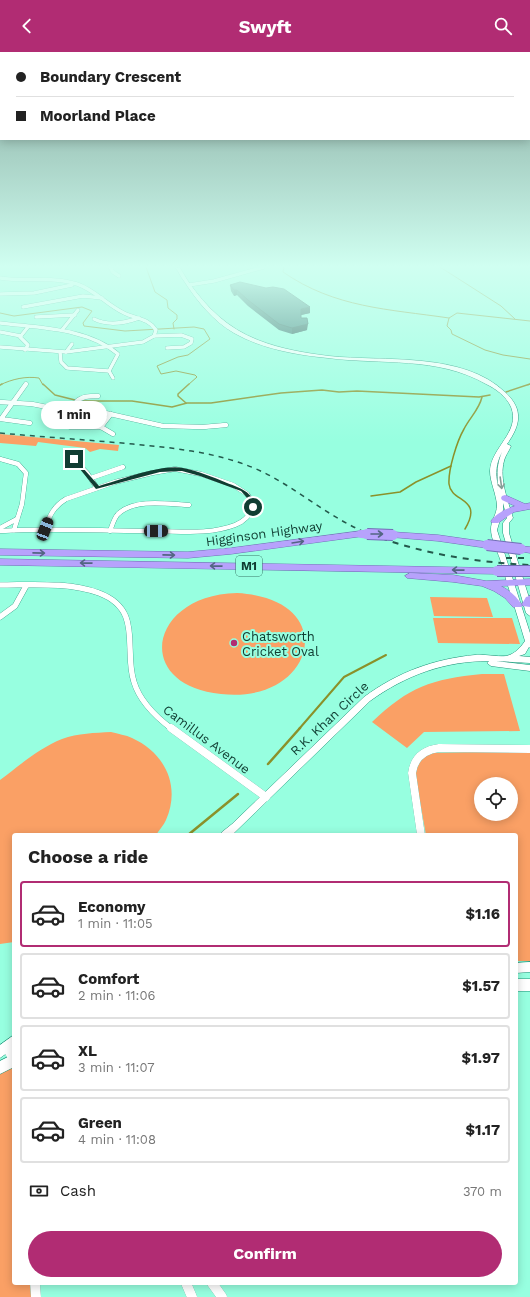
<!DOCTYPE html>
<html lang="en">
<head>
<meta charset="utf-8">
<style>
  :root { --surface:#fff; --page:#f2f2f2; --text:#222; --muted:#767676; --line:#e0e0e0; --accent:#b12c73 }
  body { margin:0; font-family:"Work Sans",sans-serif; background:var(--page); color:var(--text); height:100vh; display:flex; flex-direction:column; font-size:15px; white-space:nowrap }
  * { box-sizing:border-box; margin:0 }
  p { font-size:13px; color:var(--muted) }
  .icon { flex:none; width:22px; height:22px; fill:none; stroke:currentColor; stroke-width:2; stroke-linecap:round; stroke-linejoin:round }
  .map { position:relative; flex:1; overflow:hidden }
  .details { position:absolute; left:12px; top:781px; width:506px; height:452px; display:flex; flex-direction:column; background:var(--surface); border-radius:4px; box-shadow:0 2px 10px #0003 }
  .details>* { flex:none }
  .guide { position:absolute; left:0px; top:0px; width:530px; height:88px; box-shadow:0 2px 10px #0003; display:grid; align-content:center; height:88px; padding:0 16px; background:var(--surface) }
  .fabs { position:absolute; left:474px; top:725px; display:grid; gap:8px }
  .fabs a { display:grid; place-items:center; width:44px; height:44px; border-radius:50%; background:var(--surface); box-shadow:0 2px 10px #0003; font-size:20px }
  .end { position:absolute; width:18px; height:18px; margin:-9px; border:5px solid #103d32; background:#fff; box-shadow:0 0 0 2px #fff }
  .from { border-radius:50% }
  .bubble { position:absolute; height:28px; border-radius:14px; background:var(--surface); box-shadow:0 2px 10px #0003; font-size:13px; font-weight:700; line-height:28px; text-align:center }
  .car { position:absolute; width:12px; height:24px; margin:-12px -6px; border-radius:5px; box-shadow:0 0 3px 1px #0007; background:linear-gradient(#222 24%,#8ab4d8 0 40%,#222 0 76%,#8ab4d8 0 86%,#222 0) }
  .guide b { display:flex; align-items:center; gap:14px; height:38px; font-size:15px }
  .guide b+b { border-top:1px solid var(--line) }
  .guide i { width:10px; height:10px; background:var(--text) }
  ul { padding:0; list-style:none }
  li { display:flex; align-items:center; gap:12px; height:66px; margin:0 8px 6px; padding:0 8px; border:2px solid var(--line); border-radius:4px }
  li div { flex:1 }
  li b { display:block; font-size:15px }
  li em { font-style:normal; font-weight:700 }
  li.active { border-color:var(--accent) }
  li>.icon { width:36px; height:36px; stroke-width:1.5 }
  h2 { padding:0 16px; font-size:18px; line-height:48px }
  .pay { display:flex; align-items:center; gap:10px; height:44px; padding:0 16px; font-size:15px }
  .pay p { margin-inline-start:auto }
  .button { display:flex; gap:8px; margin-top:auto; padding:8px 16px }
  .button a { flex:1; height:46px; border-radius:24px; background:var(--accent); color:#fff; font-size:16px; font-weight:700; line-height:46px; text-align:center }
  header { display:flex; justify-content:space-between; align-items:center; height:52px; padding:0 16px; background:var(--accent); color:#fff; font-size:18px; font-weight:700 }
  .map>svg:first-child { display:block }
</style>
</head>
<body>
<header><svg class="icon" aria-label="back" viewBox="0 0 24 24"><path d="M15 5l-7 7 7 7"/></svg>Swyft<svg class="icon" aria-label="search" viewBox="0 0 24 24"><circle cx="10" cy="10" r="6"/><path d="M15 15l6 6"/></svg></header>
<div class="map">
<svg width="530" height="1245" viewBox="0 0 530 1245">
  <rect width="100%" height="100%" fill="#97ffe0"/>
  <!-- green -->
  <g fill="#faa065" fill-rule="evenodd">
    <polygon points="0,382 119,393 118,399 100,397 90,400 85,396 38,390 36,394 0,391"/>
    <path d="M237 541C343 547 315 653 221 642 132 633 149 543 237 541Z"/>
    <polygon points="430,545 487,546 493,565 434,564"/>
    <polygon points="433,566 512,566 520,592 438,591"/>
    <path d="M482 622H504L520 679 424 680 407 696 372 670C409 635 431 627 482 622Z"/>
    <path d="M111 680C118 682 126 683 132 686 165 701 181 734 166 768 164 773 159 778 156 783H14V890L0 892V728C19 714 39 696 62 687 78 681 95 681 111 680Z"/>
    <path d="M526 699 530 700V909H516V783H426L415 722C418 711 421 707 430 701ZM481 732H511V762H481Z"/>
    <polygon points="14,1008 14,1231 35,1231 37,1245 0,1245 0,1017"/>
  </g>
  <g fill="none" stroke-linecap="round" stroke-linejoin="round">
    <!-- stream-far3 -->
    <g stroke="#8b912a" stroke-width="1">
      <polyline points="146,215 155,240 167,248 168,256 177,263 177,267 173,271 174,277"/>
      <path d="M284 215 283 220C335 256 388 257 449 266"/>
      <polyline points="440,215 501,254 515,267"/>
      <polyline points="0,261 14,264 82,255 92,259 83,271 84,274 125,279 194,275 204,277 210,287 188,303 178,305 157,314 161,322 176,319 195,323 197,325 188,333"/>
      <polyline points="530,269 457,261 449,266 447,274 451,278 452,282 485,298 503,303 530,307"/>
      <path d="M0 333C12 327 26 324 39 326L43 333"/>
      <polyline points="528,333 530,332"/>
    </g>
    <!-- stream-far2 -->
    <g stroke="#8b912a" stroke-width="1.5">
      <polyline points="43,332 55,343 75,348"/>
      <polyline points="0,333 2,332"/>
      <polyline points="506,340 530,332"/>
      <polyline points="80,349 132,349 172,355 187,351 211,351 281,341 322,338 339,340 357,339 479,345 490,343"/>
      <polyline points="186,351 178,344 178,342 189,332"/>
      <polyline points="371,444 400,440 416,430 451,414"/>
      <path d="M465 477C484 445 451 451 449 432 448 418 457 389 464 377 470 365 479 358 482 345"/>
    </g>
    <!-- stream-far1 -->
    <polyline stroke="#8b912a" stroke-width="2" points="299,677 344,625 386,603"/>
    <!-- stream -->
    <g stroke="#8b912a" stroke-width="2.5">
      <polyline points="268,712 300,676"/>
      <polyline points="188,783 238,742"/>
    </g>
    <defs>
      <g id="minor-far4">
        <polyline points="110,215 113,220 119,224"/>
        <path d="M0 226C25 230 52 224 77 232 95 238 107 253 124 261 136 267 148 266 156 278L154 284 143 290 66 300 0 295"/>
        <polyline points="189,233 214,229 264,215"/>
        <polyline points="0,242 34,241 72,233"/>
        <polyline points="23,255 83,244 102,246"/>
        <polyline points="36,265 75,263"/>
        <path d="M94 267C108 274 125 271 139 266"/>
        <path d="M0 271C39 276 88 276 118 302L109 319 113 326"/>
        <polyline points="62,278 78,258"/>
        <polyline points="0,280 21,284"/>
        <polyline points="154,284 181,283 192,287 191,291 184,295 167,296"/>
        <polyline points="25,298 28,293 20,285 28,275"/>
        <polyline points="60,300 61,310 67,316 109,319"/>
        <polyline points="66,300 72,292"/>
      </g>
      <g id="minor-far3">
        <polyline points="26,332 1,367 30,371"/>
        <polyline points="0,350 32,352 72,360 101,360 163,374 203,375 226,373"/>
        <polyline points="63,359 55,371 71,375 101,375 111,362"/>
        <path d="M77 360 79 354 76 350C82 344 89 344 98 344"/>
        <polyline points="101,375 113,382"/>
        <polyline points="67,400 87,421 97,436"/>
        <polyline points="0,407 18,412 26,421 22,452 14,478"/>
        <polyline points="91,426 123,415"/>
        <polyline points="0,476 17,467"/>
        <path d="M0 479C51 476 102 479 153 479 180 479 209 483 235 473 245 469 252 462 253 451L247 442 233 433 201 422 175 417 152 421 115 430 66 447C54 454 49 464 45 477"/>
        <path d="M110 479C112 474 114 466 118 462 135 446 168 452 189 453"/>
      </g>
      <g id="minor-far2">
        <path d="M0 533C33 533 68 530 99 541 144 558 123 597 134 630 140 650 156 665 172 677"/>
        <polyline points="0,565 15,554 26,534"/>
      </g>
      <g id="minor-far1">
        <polyline points="171,676 266,745"/>
        <path d="M421 783 412 721C414 706 424 698 439 696L530 697"/>
      </g>
      <g id="minor">
        <polyline points="7,995 14,1008"/>
        <polyline points="35,1231 36,1245"/>
        <polyline points="186,1231 192,1245"/>
        <polyline points="212,1231 222,1245"/>
      </g>
      <g id="tertiary">
        <path d="M175 215 180 216C183 220 185 225 188 229 206 255 227 276 258 288 281 297 305 301 329 304 384 310 463 299 506 341 524 358 520 374 507 392L511 394C509 399 505 404 504 409 499 427 508 449 513 466L509 471V481L530 549V564L526 561 503 481V471L507 466 503 451V458L497 478 530 581V596L529 595 525 602 519 604 530 605V611L496 609 530 613V619L491 614 487 611 489 609C445 609 406 623 370 649L232 783H220L222 780 232 772 364 645C398 620 434 607 475 603 486 602 496 605 506 604 515 602 520 596 525 589 517 562 508 535 500 507 497 498 491 487 491 477 491 469 497 462 497 453 496 441 490 430 490 419 491 395 521 380 511 355 506 344 496 337 486 332 437 304 381 313 328 306 297 303 262 297 234 281 213 269 197 249 184 229 180 224 179 220 175 215ZM502 400C497 412 497 421 498 434 495 421 496 411 502 400Z"/>
        <polygon points="530,910 530,920 516,921 516,911"/>
        <rect x="516" y="927" width="14" height="12"/>
        <polygon points="14,983 14,996 0,1006 0,993"/>
        <polygon points="14,1002 14,1015 0,1022 0,1009"/>
      </g>
      <g id="trunk">
        <path d="M505 443 525 452 530 451V457L514 460 498 471H492L491 469C497 461 505 457 515 454L502 448 501 446 502 444Z"/>
        <polygon points="361,479 366,482 364,484 231,502 188,506 0,503 0,497 188,500 231,496"/>
        <polygon points="393,480 438,483 487,490 492,493 487,496 438,489 390,485 388,483 390,481"/>
        <polygon points="521,494 530,495 530,501 518,499 516,497 518,495"/>
        <polygon points="0,507 497,516 502,519 497,522 0,513"/>
        <path d="M410 521 453 523 486 529 530 527V533L501 534C510 539 516 544 522 553L521 555H513L505 546 494 539 482 534 453 530 407 526 405 524Z"/>
        <polygon points="530,544 530,555 523,554 522,552 526,545"/>
      </g>
    </defs>
    <!-- minor-far4 casing -->
    <use href="#minor-far4" stroke="#1d9277" stroke-width="4"/>
    <!-- minor-far3 casing -->
    <use href="#minor-far3" stroke="#1d9277" stroke-width="5"/>
    <!-- minor-far2 casing -->
    <use href="#minor-far2" stroke="#1d9277" stroke-width="6"/>
    <!-- minor-far1 casing -->
    <use href="#minor-far1" stroke="#1d9277" stroke-width="8"/>
    <!-- minor casing -->
    <use href="#minor" stroke="#1d9277" stroke-width="10"/>
    <!-- tertiary casing -->
    <use href="#tertiary" stroke="#1d9277" stroke-width="1"/>
    <!-- trunk casing -->
    <use href="#trunk" stroke="#716fb5" stroke-width="1"/>
    <!-- minor-far4 -->
    <use href="#minor-far4" stroke="#fff" stroke-width="3.5"/>
    <!-- minor-far3 -->
    <use href="#minor-far3" stroke="#fff" stroke-width="4.5"/>
    <!-- minor-far2 -->
    <use href="#minor-far2" stroke="#fff" stroke-width="5.5"/>
    <!-- minor-far1 -->
    <use href="#minor-far1" stroke="#fff" stroke-width="8"/>
    <!-- minor -->
    <use href="#minor" stroke="#fff" stroke-width="10"/>
    <!-- tertiary -->
    <use href="#tertiary" fill="#fff" fill-rule="evenodd"/>
    <!-- trunk -->
    <use href="#trunk" fill="#b7a2fc" fill-rule="evenodd"/>
    <!-- rail-far1 -->
    <path stroke="#245a4c" stroke-width="1.5" stroke-dasharray="5 5" stroke-linecap="butt" d="M0 381C44 385 88 388 133 392 174 396 215 400 254 416 296 434 329 467 372 483"/>
    <!-- rail -->
    <g stroke="#245a4c" stroke-width="2" stroke-dasharray="6 6" stroke-linecap="butt">
      <path d="M370 482C422 502 475 510 530 513"/>
      <polyline points="506,506 530,506"/>
    </g>
    <defs>
      <polyline id="trunk-bridge-far1" points="361,482 393,483"/>
      <g id="trunk-bridge">
        <polyline points="367,482 393,483"/>
        <polyline points="487,493 521,497"/>
        <polyline points="497,519 530,519"/>
      </g>
    </defs>
    <!-- trunk-bridge-far1 casing -->
    <use href="#trunk-bridge-far1" stroke="#716fb5" stroke-width="8" stroke-linecap="butt"/>
    <!-- trunk-bridge casing -->
    <use href="#trunk-bridge" stroke="#716fb5" stroke-width="12" stroke-linecap="butt"/>
    <!-- trunk-bridge-far1 -->
    <use href="#trunk-bridge-far1" stroke="#b7a2fc" stroke-width="8"/>
    <!-- trunk-bridge -->
    <use href="#trunk-bridge" stroke="#b7a2fc" stroke-width="10"/>
  </g>
  <!-- wall -->
  <polygon fill="#255b59" points="230,233 310,261 301,263 301,266 307,278 292,282 279,278 248,254 237,243 234,244 231,239"/>
  <!-- shaded-wall -->
  <g fill="#1e4a49">
    <polygon points="234,238 237,238 237,243 234,244"/>
    <polygon points="310,255 310,261 301,263 301,257"/>
    <polygon points="308,272 307,278 292,282 292,276"/>
  </g>
  <!-- building -->
  <polygon fill="#2b6a68" stroke="#1e4a49" points="240,230 266,236 273,235 284,237 310,255 301,257 301,266 307,266 308,272 292,276 279,272 248,248 237,238 234,238 230,233"/>
  <!-- one-way arrows -->
  <defs><path id="oneway-shaft" d="M-6 0H5M1.5-3L5.5 0L1.5 3" fill="none" stroke-width="1.6" stroke-linecap="round" stroke-linejoin="round"/></defs>
  <use stroke="#889e98" href="#oneway-shaft" transform="translate(501 431) rotate(82)"/>
  <g stroke="#536583">
    <use href="#oneway-shaft" transform="translate(377 482)"/>
    <use href="#oneway-shaft" transform="translate(298 490) rotate(-9)"/>
    <use href="#oneway-shaft" transform="translate(39 501) rotate(1)"/>
    <use href="#oneway-shaft" transform="translate(169 503) rotate(1)"/>
    <use href="#oneway-shaft" transform="translate(86 511) rotate(-179)"/>
    <use href="#oneway-shaft" transform="translate(216 514) rotate(-179)"/>
    <use href="#oneway-shaft" transform="translate(458 518) rotate(-179)"/>
  </g>
  <!-- sky -->
  <linearGradient id="sky" x2="0" y2="1"><stop stop-color="#83a69c"/><stop offset="0.55" stop-color="#d0fff1"/><stop offset="1" stop-color="#d0fff1" stop-opacity="0"/></linearGradient>
  <rect width="530" height="390" fill="url(#sky)"/>
  <!-- route -->
  <path fill="#103d32" d="M74 406 99 434C121 428 160 412 183 416 198 419 213 425 227 431 240 436 253 440 256 455L251 456 249 448 241 439 200 424 182 419 160 420 96 437 72 407Z"/>
  <!-- markers -->
  <circle fill="#b12c73" stroke="#97ffe0" stroke-width="1.5" cx="234" cy="591" r="4"/>
  <g text-anchor="middle" stroke-width="4" stroke-linejoin="round" paint-order="stroke">
    <!-- shield labels -->
    <rect fill="#97ffe0" stroke="#387766" stroke-width="1" x="236" y="504" width="26" height="20" rx="3"/>
    <g font-size="12" font-weight="bold" fill="#103d32">
      <text x="249" y="518">M1</text>
    </g>
    <!-- street labels -->
    <g font-size="13" fill="#103d32" stroke="#97ffe0">
      <text transform="translate(264 481) rotate(-8)" y="5">Higginson Highway</text>
      <text transform="translate(329 666) rotate(-43)" y="5">R.K. Khan Circle</text>
      <text transform="translate(207 687) rotate(37)" y="5">Camillus Avenue</text>
    </g>
    <!-- poi labels -->
    <g font-size="13" fill="#103d32" stroke="#97ffe0" text-anchor="start">
      <text x="242" y="589">Chatsworth<tspan x="242" dy="15">Cricket Oval</tspan></text>
    </g>
  </g>
</svg>
<div class="fabs">
<a><svg class="icon" aria-label="locate" viewBox="0 0 24 24"><circle cx="12" cy="12" r="6"/><path d="M12 2v4M12 18v4M2 12h4M18 12h4"/></svg></a>
</div>
<i class="end from" style="left:253px;top:455px"></i>
<i class="end" style="left:74px;top:407px"></i>
<div class="bubble" style="left:41px;top:349px;width:66px">1 min</div>
<i class="car" style="left:45px;top:477px;rotate:21deg"></i>
<i class="car" style="left:156px;top:479px;rotate:90deg"></i>
<div class="guide">
<b><i class="from"></i>Boundary Crescent</b>
<b><i></i>Moorland Place</b>
</div>
<section class="details">
<h2>Choose a ride</h2>
<ul>
<li class="active"><svg class="icon" aria-label="car" viewBox="0 0 24 24"><path d="M5 17H2v-5l4-1 3-4h7l3 4 3 1v5h-3M9 17h6M6 11h13"/><circle cx="7" cy="17" r="2"/><circle cx="17" cy="17" r="2"/></svg><div><b>Economy</b><p>1 min · 11:05</p></div><em>$1.16</em></li>
<li><svg class="icon" aria-label="car" viewBox="0 0 24 24"><path d="M5 17H2v-5l4-1 3-4h7l3 4 3 1v5h-3M9 17h6M6 11h13"/><circle cx="7" cy="17" r="2"/><circle cx="17" cy="17" r="2"/></svg><div><b>Comfort</b><p>2 min · 11:06</p></div><em>$1.57</em></li>
<li><svg class="icon" aria-label="car" viewBox="0 0 24 24"><path d="M5 17H2v-5l4-1 3-4h7l3 4 3 1v5h-3M9 17h6M6 11h13"/><circle cx="7" cy="17" r="2"/><circle cx="17" cy="17" r="2"/></svg><div><b>XL</b><p>3 min · 11:07</p></div><em>$1.97</em></li>
<li><svg class="icon" aria-label="car" viewBox="0 0 24 24"><path d="M5 17H2v-5l4-1 3-4h7l3 4 3 1v5h-3M9 17h6M6 11h13"/><circle cx="7" cy="17" r="2"/><circle cx="17" cy="17" r="2"/></svg><div><b>Green</b><p>4 min · 11:08</p></div><em>$1.17</em></li>
</ul>
<div class="pay"><svg class="icon" aria-label="cash" viewBox="0 0 24 24"><path d="M3 7h18v10H3z"/><circle cx="12" cy="12" r="2"/></svg>Cash<p>370 m</p></div>
<div class="button"><a>Confirm</a></div>
</section>
</div>
</body>
</html>
